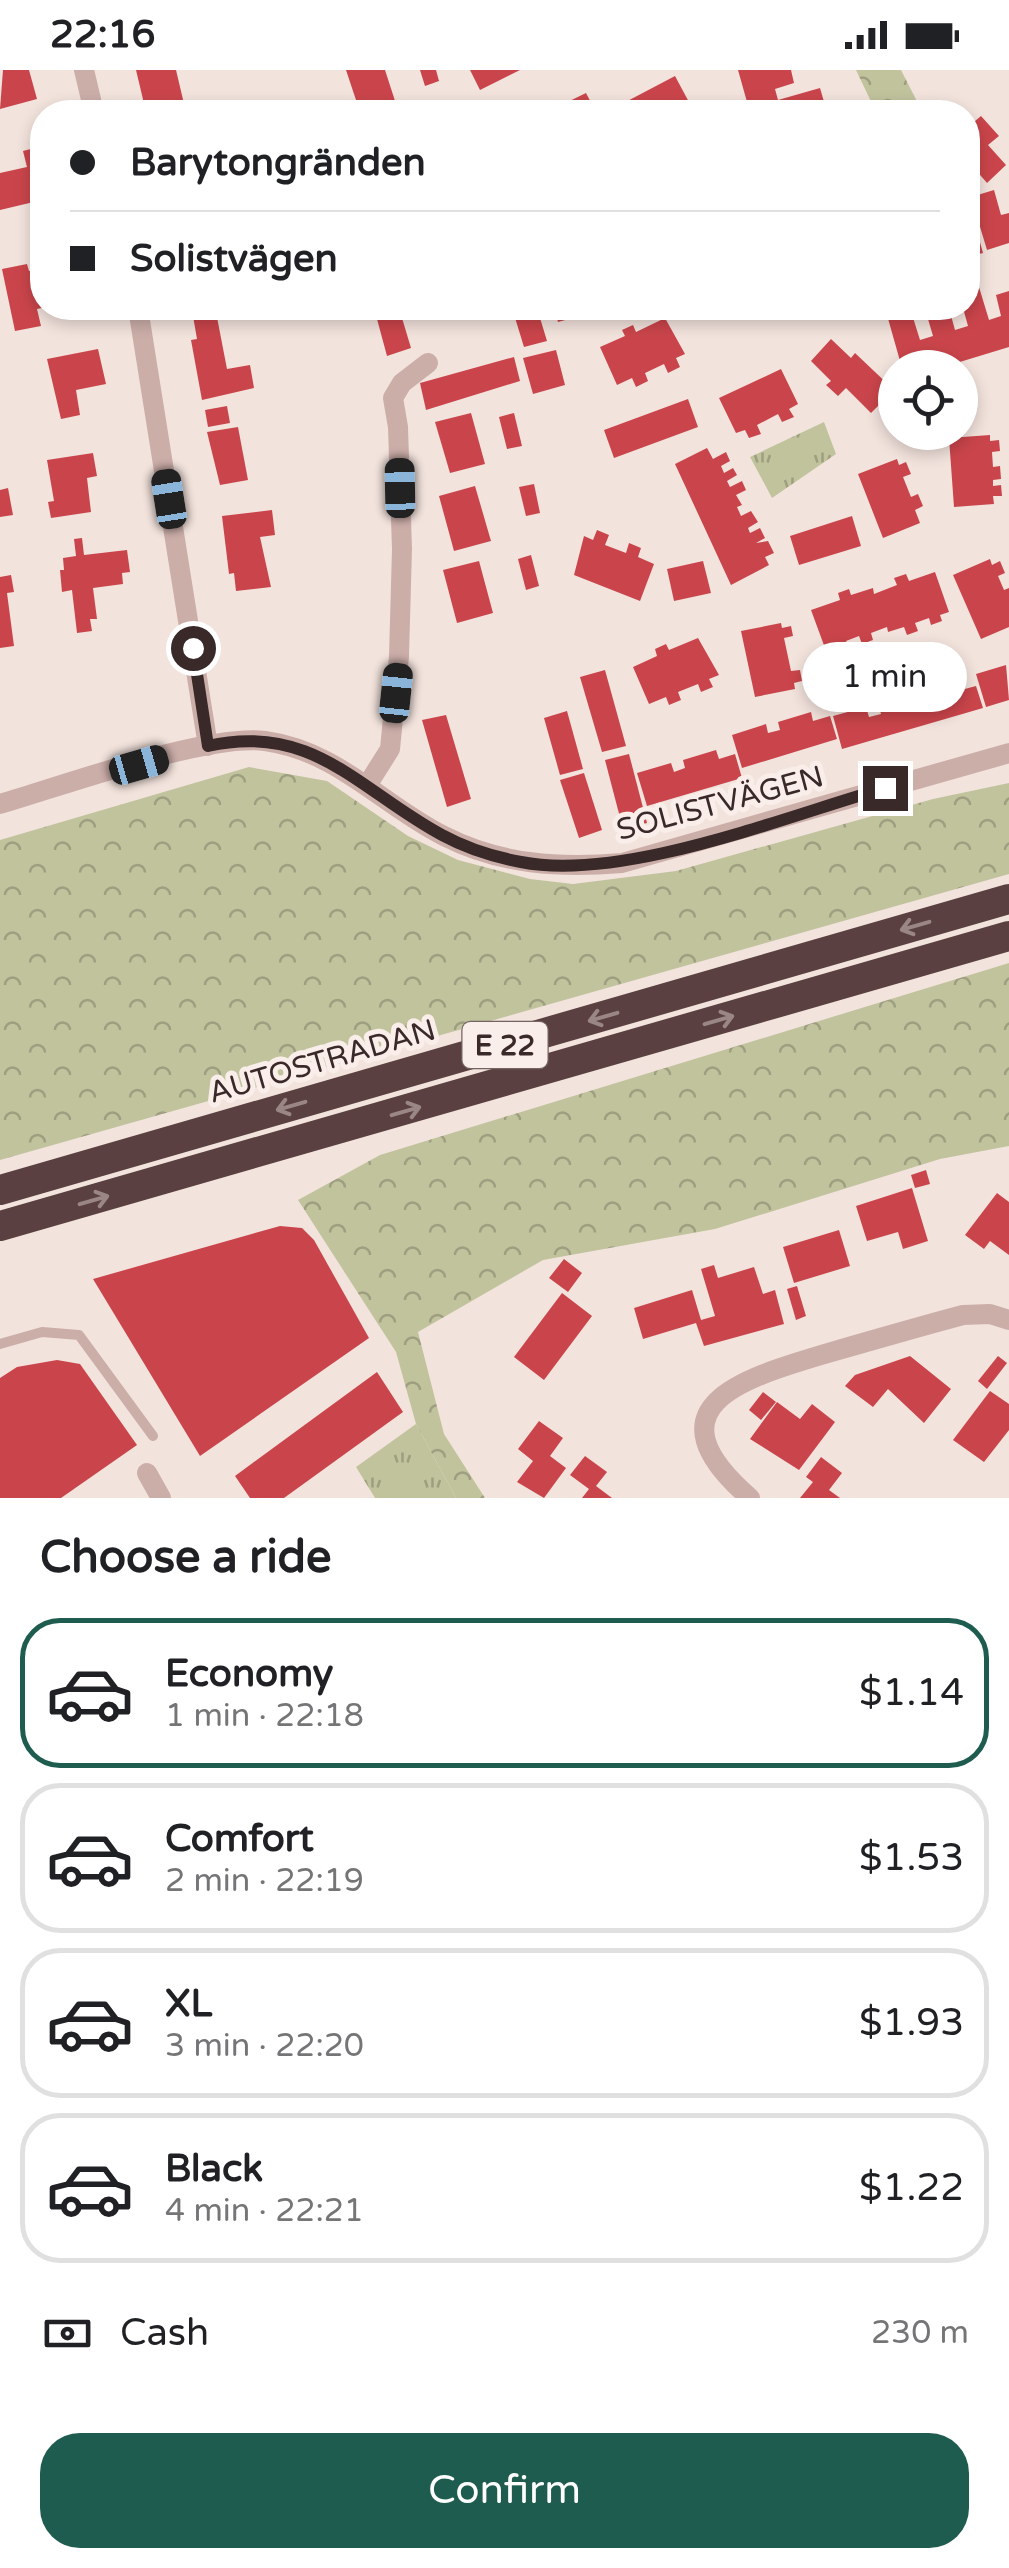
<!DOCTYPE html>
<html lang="en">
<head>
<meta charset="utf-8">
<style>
  :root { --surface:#fff; --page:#f2f2f2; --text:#202124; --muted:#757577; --line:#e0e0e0; --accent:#1d5c4e }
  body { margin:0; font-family:"Varela Round",sans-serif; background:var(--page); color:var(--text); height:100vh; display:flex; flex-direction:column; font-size:38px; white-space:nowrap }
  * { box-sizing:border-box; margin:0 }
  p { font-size:32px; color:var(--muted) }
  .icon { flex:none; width:55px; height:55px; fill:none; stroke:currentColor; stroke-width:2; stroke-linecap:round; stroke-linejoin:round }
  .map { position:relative; height:1428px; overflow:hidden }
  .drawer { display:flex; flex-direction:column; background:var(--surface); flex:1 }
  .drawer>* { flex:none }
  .hud { position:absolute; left:30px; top:30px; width:950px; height:220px; border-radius:40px; box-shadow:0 5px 15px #0003; display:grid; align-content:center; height:220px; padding:0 40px; background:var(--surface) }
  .controls { position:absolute; left:878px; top:280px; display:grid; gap:20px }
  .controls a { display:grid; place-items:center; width:100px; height:100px; border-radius:50%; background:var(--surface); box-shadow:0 5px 15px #0003; font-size:50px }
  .end { position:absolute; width:45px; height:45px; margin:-22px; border:12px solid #392929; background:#fff; box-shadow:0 0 0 5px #fff }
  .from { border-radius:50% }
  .bubble { position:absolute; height:70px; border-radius:35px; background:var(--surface); box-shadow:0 5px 15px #0003; font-size:32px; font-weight:600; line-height:70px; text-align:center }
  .car { position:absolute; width:30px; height:60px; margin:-30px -15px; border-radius:12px; box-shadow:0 0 8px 2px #0007; background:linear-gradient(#222 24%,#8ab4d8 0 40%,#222 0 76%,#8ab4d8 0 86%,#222 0) }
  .hud b { display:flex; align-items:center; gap:35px; height:95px; font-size:38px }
  .hud b+b { border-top:2px solid var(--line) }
  .hud i { width:25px; height:25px; background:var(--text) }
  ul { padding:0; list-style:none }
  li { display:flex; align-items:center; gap:30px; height:150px; margin:0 20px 15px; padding:0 20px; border:5px solid var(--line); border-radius:40px }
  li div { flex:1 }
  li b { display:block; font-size:38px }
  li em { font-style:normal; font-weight:600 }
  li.selected { border-color:var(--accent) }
  li>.icon { width:90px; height:90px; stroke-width:1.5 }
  h2 { padding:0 40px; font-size:45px; line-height:120px }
  .pay { display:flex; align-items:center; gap:25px; height:110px; padding:0 40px; font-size:38px }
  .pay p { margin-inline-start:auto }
  .cta { display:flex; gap:20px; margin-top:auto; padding:20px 40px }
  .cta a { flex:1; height:115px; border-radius:40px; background:var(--accent); color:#fff; font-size:40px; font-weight:600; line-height:115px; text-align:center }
  .status { display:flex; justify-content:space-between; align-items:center; height:70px; padding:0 50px; background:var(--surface); direction:ltr }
  .status svg { height:28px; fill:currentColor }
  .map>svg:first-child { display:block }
</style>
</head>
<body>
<div class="status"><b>22:16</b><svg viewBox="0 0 49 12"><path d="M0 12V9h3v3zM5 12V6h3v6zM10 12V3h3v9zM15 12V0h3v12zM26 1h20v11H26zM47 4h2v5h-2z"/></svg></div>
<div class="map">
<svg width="1009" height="1428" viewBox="0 0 1009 1428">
  <defs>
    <pattern id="grass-tufts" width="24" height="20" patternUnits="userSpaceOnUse" patternTransform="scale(2.5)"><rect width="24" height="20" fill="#c1c39d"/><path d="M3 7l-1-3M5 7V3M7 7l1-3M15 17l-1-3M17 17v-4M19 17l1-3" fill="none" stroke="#9e9e80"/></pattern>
    <pattern id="forest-crowns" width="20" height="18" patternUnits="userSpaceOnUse" patternTransform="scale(2.5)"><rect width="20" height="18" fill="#c1c39d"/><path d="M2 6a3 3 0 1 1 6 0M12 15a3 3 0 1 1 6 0" fill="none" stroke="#9e9e80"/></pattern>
  </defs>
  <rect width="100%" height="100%" fill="#f3e3dd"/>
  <!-- grass -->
  <g fill="url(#grass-tufts)">
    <polygon points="824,352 836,384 772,428 750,387"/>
    <polygon points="416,1354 456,1428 375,1428 356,1397"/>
  </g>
  <!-- forest -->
  <g fill="url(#forest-crowns)">
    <polygon points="856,0 901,0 922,41 876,42"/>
    <polygon points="249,697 327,711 408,766 458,790 530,809 573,814 676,801 933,729 1009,713 1009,804 0,1090 0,770"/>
    <polygon points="1009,893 1009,1076 940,1089 715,1159 543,1190 418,1262 444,1364 485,1428 456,1428 416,1354 396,1282 298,1130 380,1085"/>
  </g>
  <!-- building -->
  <g fill="#ca454b">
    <polygon points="3,0 29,0 37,29 0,39"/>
    <polygon points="136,0 176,0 185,38 146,42"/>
    <polygon points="346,0 385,0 397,37 360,42"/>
    <polygon points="420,0 436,0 439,11 425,16"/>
    <polygon points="470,0 520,0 480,20"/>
    <polygon points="738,0 791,0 794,13 775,19 778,30 820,18 827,42 749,39"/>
    <polygon points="675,6 690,34 673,42 621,42 618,36"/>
    <polygon points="586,23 596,42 547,42"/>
    <polygon points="981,46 999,66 988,75 1006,95 987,113 969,92 974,88 968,81 968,57"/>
    <polygon points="42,76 42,130 0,140 0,103 27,97 23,81"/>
    <polygon points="994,120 1001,145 1009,143 1009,173 987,180 971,127"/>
    <polygon points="974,151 983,183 968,187 968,153"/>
    <polygon points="27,194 29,201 42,198 42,238 37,239 41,256 15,261 2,199"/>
    <polygon points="979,217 989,250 1001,246 996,225 1009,221 1009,277 940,298 902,298 887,245 910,238 920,270 933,266 928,249 950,242 955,260 968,256 963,238 968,238 968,221"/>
    <polygon points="374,238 399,238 411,278 387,286"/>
    <polygon points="512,238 537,238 547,271 524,277"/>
    <polygon points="554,238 597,238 598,241 558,252"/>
    <polygon points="216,242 227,299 250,295 254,318 202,330 191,270 197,269 193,246"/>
    <polygon points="665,248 685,284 676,288 680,297 668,303 664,294 645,303 648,311 636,317 632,308 617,315 600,277 625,266 622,260 633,255 636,262"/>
    <polygon points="831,269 851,288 855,283 894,320 871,343 846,318 838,326 826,315 831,311 811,291"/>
    <polygon points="98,279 106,314 76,320 80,345 61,349 47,289"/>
    <polygon points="556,280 565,315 533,324 523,288"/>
    <polygon points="514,287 520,311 426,340 420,313"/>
    <polygon points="781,299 798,334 789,339 794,347 782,352 778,344 757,355 761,364 749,368 745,360 736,363 719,328"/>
    <polygon points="688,329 698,357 614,388 604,360"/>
    <polygon points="227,336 230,353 208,357 205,340"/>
    <polygon points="471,343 485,394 450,403 435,352"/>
    <polygon points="514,343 522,376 507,379 499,347"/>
    <polygon points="238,357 248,410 220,415 207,362"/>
    <polygon points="990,365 990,371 999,370 1000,381 992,382 993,397 1000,396 1001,409 993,410 993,416 1001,415 1002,426 993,426 994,434 954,437 949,368"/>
    <polygon points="707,378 713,389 726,382 730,391 721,396 724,403 733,398 737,405 727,411 730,417 742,411 746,420 736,425 742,435 737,437 741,446 751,441 758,452 748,458 750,463 760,458 765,468 756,473 768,471 774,483 765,487 769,495 731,515 675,394"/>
    <polygon points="93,383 97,406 87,408 91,442 51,448 48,432 54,431 47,390"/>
    <polygon points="897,389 899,395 906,392 911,404 903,407 911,427 918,424 923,436 915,440 920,453 883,468 858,404"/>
    <polygon points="534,414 540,443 526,446 519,417"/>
    <polygon points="475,416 491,471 454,481 439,426"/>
    <polygon points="8,418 13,445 0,447 0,420"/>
    <polygon points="272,440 275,465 260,467 271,517 236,521 234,503 229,504 222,446"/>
    <polygon points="852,446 861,476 799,495 790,466"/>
    <polygon points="597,460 609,465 605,475 626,483 629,473 641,478 638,487 654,494 640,531 574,505 584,466 593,470"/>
    <polygon points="82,468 84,485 127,480 130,502 122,503 123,514 93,518 97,549 90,549 92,561 77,563 72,520 62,522 60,500 64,500 63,488 76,486 74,469"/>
    <polygon points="531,485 539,516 526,520 518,489"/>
    <polygon points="990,489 992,495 1000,491 1005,503 998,506 1004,520 1009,518 1009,557 981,569 953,505"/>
    <polygon points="479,491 493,543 457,553 443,500"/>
    <polygon points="703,491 711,523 674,531 667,499"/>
    <polygon points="935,502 949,542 940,545 942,551 931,555 929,548 915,553 918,561 907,565 904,557 888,562 887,557 871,563 873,570 862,574 859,566 846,571 849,578 838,582 835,574 825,578 811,540 840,530 838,523 849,519 851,525 873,518 874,524 897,515 894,508 906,504 909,511"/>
    <polygon points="11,505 14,522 7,523 14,576 0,578 0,507"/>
    <polygon points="781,553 782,558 791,556 793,566 784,568 791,601 800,600 802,611 794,613 795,619 755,627 741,561"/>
    <polygon points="698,568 719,605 709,609 713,617 701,622 698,614 678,622 681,630 669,635 666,627 649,634 633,597 657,586 655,579 666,574 669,580"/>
    <polygon points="1006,595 1009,630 986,637 976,604"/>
    <polygon points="605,600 626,676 602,682 580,607"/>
    <polygon points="958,609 961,620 976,616 983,638 842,679 833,646 866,637 869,647 881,644 878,634 912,624 914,633 930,628 927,618"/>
    <polygon points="567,641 583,699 560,705 544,648"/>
    <polygon points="811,642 813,651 830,646 837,669 742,698 732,665 766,654 768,663 780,660 778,652"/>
    <polygon points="446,645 471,729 447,737 422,650"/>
    <polygon points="716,680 719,689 735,684 742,708 647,736 637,703 671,693 674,702 685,698 683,690"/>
    <polygon points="629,684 647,753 623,759 605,690"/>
    <polygon points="584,703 602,760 579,768 560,710"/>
    <polygon points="926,1100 930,1114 915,1118 911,1105"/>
    <polygon points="912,1118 928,1171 903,1179 898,1162 867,1171 856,1136"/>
    <polygon points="997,1123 1009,1132 1009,1185 990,1171 984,1179 965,1165"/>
    <polygon points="280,1156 302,1158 314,1170 369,1268 200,1386 93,1209"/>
    <polygon points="839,1160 850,1196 794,1213 783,1177"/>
    <polygon points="564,1189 582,1203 568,1222 549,1208"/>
    <polygon points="714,1195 718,1208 754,1197 763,1224 775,1220 784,1254 704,1276 696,1253 643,1269 634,1238 692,1220 701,1250 715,1246 701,1199"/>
    <polygon points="797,1216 806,1246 796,1250 787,1219"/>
    <polygon points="562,1223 592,1246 544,1310 514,1287"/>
    <polygon points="910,1286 951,1319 924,1353 888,1319 873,1337 845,1316 855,1305"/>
    <polygon points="998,1286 1007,1293 987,1319 978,1311"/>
    <polygon points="57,1290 80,1294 137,1375 61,1428 0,1428 0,1308 17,1297"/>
    <polygon points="377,1302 403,1342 284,1428 250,1428 235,1406"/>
    <polygon points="990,1321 1009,1334 1009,1360 984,1392 953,1370"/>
    <polygon points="763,1322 776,1332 761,1350 749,1340"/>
    <polygon points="777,1332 800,1349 812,1334 835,1352 799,1400 750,1369"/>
    <polygon points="539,1351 563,1368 550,1386 566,1398 544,1428 517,1412 533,1391 518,1379"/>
    <polygon points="585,1386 607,1402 596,1416 612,1428 582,1428 589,1419 570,1405"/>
    <polygon points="821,1387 842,1403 829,1420 840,1428 800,1428 813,1412 806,1407"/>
  </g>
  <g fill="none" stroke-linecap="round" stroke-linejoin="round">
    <!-- service -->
    <polyline stroke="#ccaea9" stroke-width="10" points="0,1274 42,1262 79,1265 153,1366"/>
    <!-- minor -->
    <g stroke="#ccaea9" stroke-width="20">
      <polyline points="84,0 94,42"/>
      <polyline points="138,238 208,676"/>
      <polyline points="368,714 390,679 399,586 402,479 398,357 393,328 402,313 428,293"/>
      <path d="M0 734C62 716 208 663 265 671 338 681 382 735 444 766 501 795 560 798 622 793L1009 683"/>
      <polyline points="147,1403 161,1428"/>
      <path d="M750 1428C644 1336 744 1308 828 1283 873 1270 918 1257 963 1245L990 1244 1009 1250"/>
    </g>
    <!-- motorway -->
    <g stroke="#5a4040" stroke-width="30">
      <polyline points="0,1120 1009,829"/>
      <polyline points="0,1156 1009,866"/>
    </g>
  </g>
  <!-- one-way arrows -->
  <defs><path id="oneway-shaft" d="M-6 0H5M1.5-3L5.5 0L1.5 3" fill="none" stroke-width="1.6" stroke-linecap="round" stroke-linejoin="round" transform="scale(2.5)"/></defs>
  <g stroke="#9a8684">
    <use href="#oneway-shaft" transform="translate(915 856) rotate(164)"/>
    <use href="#oneway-shaft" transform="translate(603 947) rotate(164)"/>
    <use href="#oneway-shaft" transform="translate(719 950) rotate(-16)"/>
    <use href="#oneway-shaft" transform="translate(291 1036) rotate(164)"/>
    <use href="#oneway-shaft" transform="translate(406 1041) rotate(-16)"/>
    <use href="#oneway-shaft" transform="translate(94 1130) rotate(-16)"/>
  </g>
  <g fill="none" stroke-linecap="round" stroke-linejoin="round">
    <!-- route -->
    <path stroke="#392929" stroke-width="12" d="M193 578 208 676C313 652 360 721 442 765 466 778 494 787 521 792 622 812 784 747 885 718"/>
  </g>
  <g text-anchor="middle" stroke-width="10" stroke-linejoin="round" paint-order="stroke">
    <!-- shield labels -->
    <rect fill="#faeeea" stroke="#736463" stroke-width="2.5" x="462.5" y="952" width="85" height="46" rx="8"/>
    <g font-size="28" font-weight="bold" fill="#392929">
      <text x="505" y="985">E 22</text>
    </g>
    <!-- street labels -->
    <g font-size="30" fill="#392929" stroke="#faeeea">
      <text transform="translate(720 733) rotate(-15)" y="10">SOLISTVÄGEN</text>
      <text transform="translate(322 991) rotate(-16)" y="10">AUTOSTRADAN</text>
    </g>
  </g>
</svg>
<div class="controls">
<a><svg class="icon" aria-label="locate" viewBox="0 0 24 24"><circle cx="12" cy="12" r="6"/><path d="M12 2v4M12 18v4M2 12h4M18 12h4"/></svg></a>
</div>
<i class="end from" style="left:193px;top:578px"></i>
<i class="end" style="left:885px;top:718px"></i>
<div class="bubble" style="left:802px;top:572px;width:165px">1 min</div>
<i class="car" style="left:400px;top:418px;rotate:359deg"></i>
<i class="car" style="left:169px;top:429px;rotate:351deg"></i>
<i class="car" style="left:396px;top:623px;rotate:6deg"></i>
<i class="car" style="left:139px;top:695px;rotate:74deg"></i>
<div class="hud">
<b><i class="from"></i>Barytongränden</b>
<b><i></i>Solistvägen</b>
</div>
</div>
<section class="drawer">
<h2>Choose a ride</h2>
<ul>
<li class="selected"><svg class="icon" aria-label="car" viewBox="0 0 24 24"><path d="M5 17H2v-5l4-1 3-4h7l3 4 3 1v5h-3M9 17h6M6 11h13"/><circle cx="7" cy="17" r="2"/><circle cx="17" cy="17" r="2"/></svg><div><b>Economy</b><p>1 min · 22:18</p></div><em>$1.14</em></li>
<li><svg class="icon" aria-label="car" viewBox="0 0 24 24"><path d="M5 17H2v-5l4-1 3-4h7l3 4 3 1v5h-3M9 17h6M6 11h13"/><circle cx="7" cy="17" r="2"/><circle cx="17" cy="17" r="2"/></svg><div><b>Comfort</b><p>2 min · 22:19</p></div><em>$1.53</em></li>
<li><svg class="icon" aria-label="car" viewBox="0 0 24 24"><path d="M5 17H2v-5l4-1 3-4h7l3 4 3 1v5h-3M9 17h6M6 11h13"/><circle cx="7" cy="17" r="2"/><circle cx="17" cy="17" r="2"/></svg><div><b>XL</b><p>3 min · 22:20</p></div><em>$1.93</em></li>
<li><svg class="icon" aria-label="car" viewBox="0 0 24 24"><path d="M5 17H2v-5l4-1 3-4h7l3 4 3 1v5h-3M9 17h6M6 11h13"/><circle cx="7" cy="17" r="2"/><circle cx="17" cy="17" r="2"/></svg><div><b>Black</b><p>4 min · 22:21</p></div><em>$1.22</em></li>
</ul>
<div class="pay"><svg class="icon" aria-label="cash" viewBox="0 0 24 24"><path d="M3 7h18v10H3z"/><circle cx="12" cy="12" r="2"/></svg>Cash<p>230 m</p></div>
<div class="cta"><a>Confirm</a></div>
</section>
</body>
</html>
